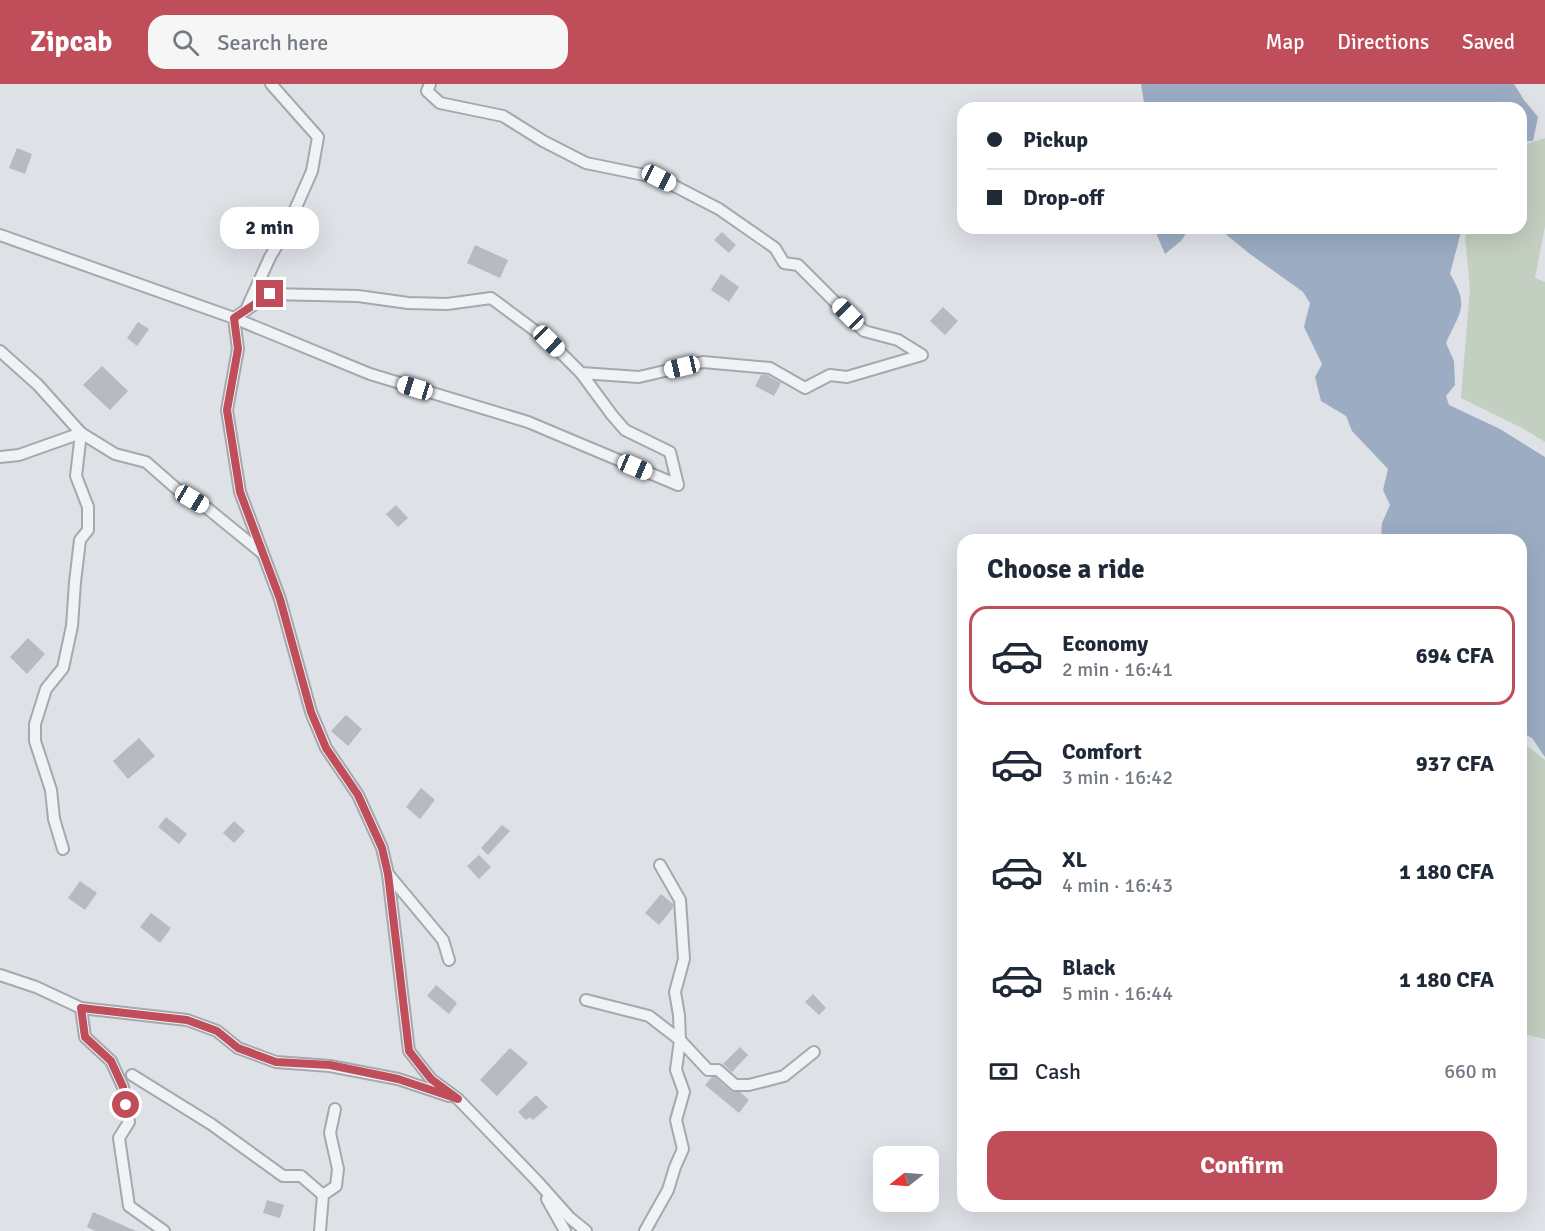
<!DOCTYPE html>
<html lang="en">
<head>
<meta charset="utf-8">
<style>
  :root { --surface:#fff; --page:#f6f6f7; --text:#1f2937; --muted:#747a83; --line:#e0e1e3; --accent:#c04e5a }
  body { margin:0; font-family:Signika,sans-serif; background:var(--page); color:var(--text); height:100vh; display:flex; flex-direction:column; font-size:22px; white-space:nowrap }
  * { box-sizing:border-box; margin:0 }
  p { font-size:20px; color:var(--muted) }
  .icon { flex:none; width:33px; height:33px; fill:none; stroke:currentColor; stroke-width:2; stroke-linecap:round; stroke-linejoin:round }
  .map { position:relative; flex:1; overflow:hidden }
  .panel { position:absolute; left:957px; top:450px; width:570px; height:678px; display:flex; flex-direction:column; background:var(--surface); border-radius:18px; box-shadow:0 6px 24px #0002 }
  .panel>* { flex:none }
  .top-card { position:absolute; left:957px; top:18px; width:570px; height:132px; border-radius:18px; box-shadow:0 6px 24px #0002; display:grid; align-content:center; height:132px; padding:0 30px; background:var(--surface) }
  .needle { width:39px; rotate:253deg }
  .controls { position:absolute; left:873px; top:1062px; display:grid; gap:12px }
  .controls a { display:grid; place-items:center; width:66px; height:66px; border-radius:12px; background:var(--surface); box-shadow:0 6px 24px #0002; font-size:30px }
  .end { position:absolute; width:27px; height:27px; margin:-14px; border:8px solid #c04e5a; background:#fff; box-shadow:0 0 0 3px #fff }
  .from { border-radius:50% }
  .bubble { position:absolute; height:42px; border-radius:18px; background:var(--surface); box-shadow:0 6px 24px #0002; font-size:20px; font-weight:700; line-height:42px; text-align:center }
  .car { position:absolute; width:18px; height:36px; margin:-18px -9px; border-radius:8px; box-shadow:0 0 4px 2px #0007; background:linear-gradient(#fff 24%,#345 0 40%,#fff 0 76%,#345 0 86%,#fff 0) }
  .top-card b { display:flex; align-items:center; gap:21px; height:57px; font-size:22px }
  .top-card b+b { border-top:2px solid var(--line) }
  .top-card i { width:15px; height:15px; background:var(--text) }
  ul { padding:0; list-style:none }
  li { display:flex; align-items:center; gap:18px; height:99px; margin:0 12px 9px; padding:0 18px; border:3px solid transparent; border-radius:18px }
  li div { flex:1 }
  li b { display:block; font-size:22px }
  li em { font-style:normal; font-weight:700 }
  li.on { border-color:var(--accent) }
  li>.icon { width:54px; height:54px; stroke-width:1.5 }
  h2 { padding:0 30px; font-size:27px; line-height:72px }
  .pay { display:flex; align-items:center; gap:15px; height:66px; padding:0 30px; font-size:22px }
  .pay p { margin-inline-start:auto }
  .cta { display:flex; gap:12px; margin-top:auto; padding:12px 30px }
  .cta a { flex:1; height:69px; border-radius:18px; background:var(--accent); color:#fff; font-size:24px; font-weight:700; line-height:69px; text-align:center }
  header { display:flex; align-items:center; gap:36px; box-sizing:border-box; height:84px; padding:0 30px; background:var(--accent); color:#fff }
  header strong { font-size:28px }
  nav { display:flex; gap:33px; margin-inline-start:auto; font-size:21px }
  .search { width:420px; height:54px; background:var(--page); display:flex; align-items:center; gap:15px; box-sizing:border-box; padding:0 21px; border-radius:18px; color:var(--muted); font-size:22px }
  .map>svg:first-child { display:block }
</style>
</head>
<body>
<header>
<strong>Zipcab</strong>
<div class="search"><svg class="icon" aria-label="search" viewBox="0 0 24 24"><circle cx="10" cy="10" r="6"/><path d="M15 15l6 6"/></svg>Search here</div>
<nav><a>Map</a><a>Directions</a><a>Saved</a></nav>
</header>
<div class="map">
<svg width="1545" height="1147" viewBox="0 0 1545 1147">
  <rect width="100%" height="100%" fill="#dee1e6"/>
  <!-- green -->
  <g fill="#c3cfc0">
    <polygon points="1545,54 1545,142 1535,194 1545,198 1545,358 1524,345 1461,314 1470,205 1465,153 1468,144 1521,144 1521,62"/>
    <polygon points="1521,657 1545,676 1545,955 1521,949"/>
  </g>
  <!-- water -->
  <g fill="#9cadc3">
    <polygon points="1141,0 1514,0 1524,16 1538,33 1533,57 1521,57 1521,24 1145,24"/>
    <polygon points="1154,144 1189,144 1182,156 1165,170"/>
    <path d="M1218 144H1462L1450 190C1470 223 1460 227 1446 259L1454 277 1455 301 1446 312 1449 321 1500 345 1545 373V673L1532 654 1521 648V456H1381L1382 439 1390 421 1383 406 1388 385 1352 347 1346 332 1321 317 1315 293 1322 280 1304 243 1310 219 1303 208 1250 170Z"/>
  </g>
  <!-- building -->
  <g fill="#b6bac2">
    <polygon points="17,64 32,70 25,90 9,84"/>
    <polygon points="722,148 736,161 729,169 714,156"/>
    <polygon points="475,161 508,176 500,194 467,179"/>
    <polygon points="721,190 739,203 729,218 711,206"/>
    <polygon points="943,223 958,237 945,251 930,237"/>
    <polygon points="138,238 149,245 137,262 127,254"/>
    <polygon points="102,282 128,307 110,326 83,301"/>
    <polygon points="761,291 767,291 781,299 774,312 755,302"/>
    <polygon points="396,421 408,434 398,443 386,430"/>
    <polygon points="28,554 45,570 27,590 10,573"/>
    <polygon points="346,631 362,645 348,662 331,647"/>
    <polygon points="139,654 155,672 128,695 113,677"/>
    <polygon points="421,704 435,716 420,735 406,723"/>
    <polygon points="166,733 187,750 179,760 158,743"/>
    <polygon points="234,737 245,747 234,759 223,749"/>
    <polygon points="502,741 510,747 488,771 481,764"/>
    <polygon points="479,771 491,783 479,795 467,782"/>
    <polygon points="80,797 97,809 85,826 68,814"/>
    <polygon points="661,810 673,820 673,824 659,841 645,829"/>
    <polygon points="151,829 171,844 160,859 140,843"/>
    <polygon points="436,901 457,919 449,930 427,912"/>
    <polygon points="813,910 826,924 819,931 805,918"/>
    <polygon points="740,963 748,971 732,988 723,980"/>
    <polygon points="510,964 528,979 497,1012 480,996"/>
    <polygon points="712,993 715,993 731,1007 740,1008 749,1016 739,1029 705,1001"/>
    <polygon points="536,1011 548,1023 533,1036 530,1033 526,1036 518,1028"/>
    <polygon points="267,1116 284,1121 280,1134 263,1129"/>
    <polygon points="93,1128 136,1147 95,1147 87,1143"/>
  </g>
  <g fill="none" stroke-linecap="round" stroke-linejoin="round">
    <defs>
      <g id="street">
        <polyline points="271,0 318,53 312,87 286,146 270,173 246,226 234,234 370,290 528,338 678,401 670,368 625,346 612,331 581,289"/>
        <polyline points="0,151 234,234 238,265 227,326 240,408 280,515 311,628 326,664 358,711 382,764 388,790 409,967 431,995 458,1015 537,1097 570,1134 586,1147"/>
        <polyline points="246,226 270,210 358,212 408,219 447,220 491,214 549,257 581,289 639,293 703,278 770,284 805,304 830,291 847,293 922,271 898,256 864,247 798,181 784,179 775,164 719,125 659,94 586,79 543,57 503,32 440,19 427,7 430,0"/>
        <polyline points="0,267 38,301 81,349 115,370 146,378 178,406 207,424 261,468"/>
        <polyline points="0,373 19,371 81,349"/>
        <polyline points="63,765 54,735 51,706 35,657 35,640 46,605 63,584 72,542 75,498 80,456 88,446 88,423 76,392 81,349"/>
        <polyline points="660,781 680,816 684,875 675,908 679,931 680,956 708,986 718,986 735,1001 749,1001 784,992 814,968"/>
        <polyline points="388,790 443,856 449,876"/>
        <polyline points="0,891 36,903 81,924 187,936 217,947 238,964 276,978 330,982 398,995 449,1012"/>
        <polyline points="586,916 649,932 680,956 676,986 684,1008 676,1036 683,1065 675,1083 668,1106 645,1147"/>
        <polyline points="81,924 85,953 111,977 123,1003 129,1038 119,1054 129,1122 164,1147"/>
        <polyline points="132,991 211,1040 283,1092 301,1092 323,1111 320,1147"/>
        <polyline points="323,1111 336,1102 338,1085 330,1049 335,1025"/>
        <polyline points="547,1115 565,1147"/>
      </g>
    </defs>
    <!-- street casing -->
    <use href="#street" stroke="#a4a8af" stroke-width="14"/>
    <!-- street -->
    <use href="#street" stroke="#f0f2f5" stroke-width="10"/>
  </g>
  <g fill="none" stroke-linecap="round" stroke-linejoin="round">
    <!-- route -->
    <polyline stroke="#c04e5a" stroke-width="8" points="126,1021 123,1003 111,977 85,953 81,924 187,936 217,947 238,964 276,978 330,981 398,995 458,1015 431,995 409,967 388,790 382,764 358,711 326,664 311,628 280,515 240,408 227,326 238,265 234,234 270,210"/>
  </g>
</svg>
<div class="controls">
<a><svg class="needle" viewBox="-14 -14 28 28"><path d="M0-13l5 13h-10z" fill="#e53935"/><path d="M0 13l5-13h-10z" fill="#747a83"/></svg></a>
</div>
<i class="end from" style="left:126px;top:1021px"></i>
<i class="end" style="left:270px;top:210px"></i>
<div class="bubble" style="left:220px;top:123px;width:99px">2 min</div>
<i class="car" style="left:659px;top:94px;rotate:117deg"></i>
<i class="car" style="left:848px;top:230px;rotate:315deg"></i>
<i class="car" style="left:549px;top:257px;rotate:134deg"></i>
<i class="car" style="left:682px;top:283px;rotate:257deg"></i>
<i class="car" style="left:415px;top:304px;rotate:287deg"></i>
<i class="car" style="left:635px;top:383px;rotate:113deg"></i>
<i class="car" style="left:192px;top:415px;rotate:121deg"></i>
<div class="top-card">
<b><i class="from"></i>Pickup</b>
<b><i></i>Drop-off</b>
</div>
<section class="panel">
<h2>Choose a ride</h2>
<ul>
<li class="on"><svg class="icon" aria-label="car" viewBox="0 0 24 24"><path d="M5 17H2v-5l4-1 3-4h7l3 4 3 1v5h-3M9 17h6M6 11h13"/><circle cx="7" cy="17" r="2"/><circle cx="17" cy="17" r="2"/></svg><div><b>Economy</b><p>2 min · 16:41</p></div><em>694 CFA</em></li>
<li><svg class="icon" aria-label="car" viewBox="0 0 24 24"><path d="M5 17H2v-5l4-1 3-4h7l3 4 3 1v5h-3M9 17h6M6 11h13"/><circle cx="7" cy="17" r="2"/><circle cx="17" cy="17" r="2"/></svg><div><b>Comfort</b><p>3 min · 16:42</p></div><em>937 CFA</em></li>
<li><svg class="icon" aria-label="car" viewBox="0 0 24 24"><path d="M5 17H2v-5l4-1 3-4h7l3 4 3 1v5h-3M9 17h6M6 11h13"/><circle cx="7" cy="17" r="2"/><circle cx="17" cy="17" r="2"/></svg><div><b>XL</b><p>4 min · 16:43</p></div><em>1 180 CFA</em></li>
<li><svg class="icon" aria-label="car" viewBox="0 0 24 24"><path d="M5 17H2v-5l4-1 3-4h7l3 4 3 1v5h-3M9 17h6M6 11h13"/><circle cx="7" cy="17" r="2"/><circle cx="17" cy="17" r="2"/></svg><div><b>Black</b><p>5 min · 16:44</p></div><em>1 180 CFA</em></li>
</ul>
<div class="pay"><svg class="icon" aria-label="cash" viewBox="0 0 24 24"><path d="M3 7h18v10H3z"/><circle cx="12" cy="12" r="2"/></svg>Cash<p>660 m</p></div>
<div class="cta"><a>Confirm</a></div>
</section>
</div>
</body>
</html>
